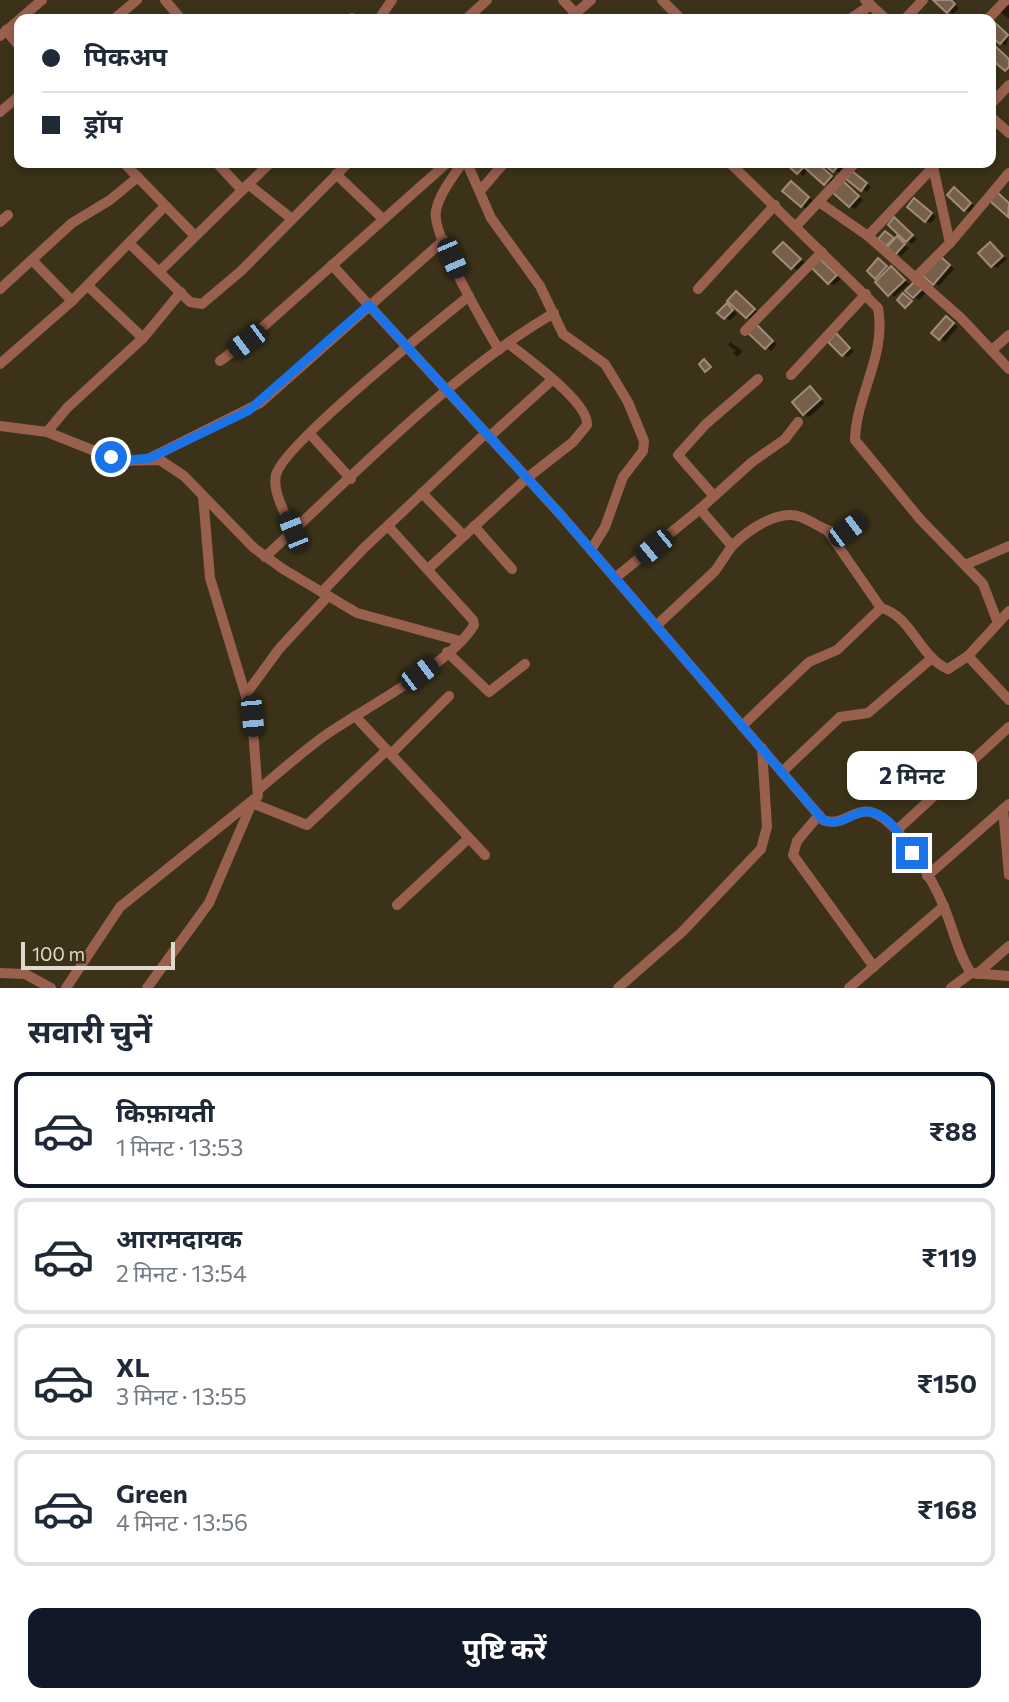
<!DOCTYPE html>
<html lang="hi">
<head>
<meta charset="utf-8">
<style>
  :root { --surface:#fff; --page:#f2f2f3; --text:#1f2937; --muted:#747a83; --line:#e0e1e3; --accent:#111827 }
  body { margin:0; font-family:Commissioner,"Noto Sans Devanagari",sans-serif; background:var(--page); color:var(--text); height:100vh; display:flex; flex-direction:column; font-size:26px; white-space:nowrap }
  * { box-sizing:border-box; margin:0 }
  p { font-size:23px; color:var(--muted) }
  .icon { flex:none; width:38px; height:38px; fill:none; stroke:currentColor; stroke-width:2; stroke-linecap:round; stroke-linejoin:round }
  .map { position:relative; height:988px; overflow:hidden }
  .details { display:flex; flex-direction:column; background:var(--surface); flex:1 }
  .details>* { flex:none }
  .hud { position:absolute; left:14px; top:14px; width:982px; height:154px; border-radius:14px; box-shadow:0 4px 10px #0003; display:grid; align-content:center; height:154px; padding:0 28px; background:var(--surface) }
  .scale { position:absolute; left:21px; bottom:18px; width:154px; box-sizing:border-box; padding-left:7px; border:4px solid #dfdacb; border-top:0; font-size:19px; line-height:24px; white-space:nowrap; color:#dfdacb; -webkit-text-stroke:5px #3b3219; paint-order:stroke }
  .end { position:absolute; width:32px; height:32px; margin:-16px; border:9px solid #1a73e8; background:#fff; box-shadow:0 0 0 4px #fff }
  .from { border-radius:50% }
  .bubble { position:absolute; height:49px; border-radius:14px; background:var(--surface); box-shadow:0 4px 10px #0003; font-size:23px; font-weight:700; line-height:49px; text-align:center }
  .car { position:absolute; width:21px; height:42px; margin:-21px -10px; border-radius:9px; box-shadow:0 0 5px 2px #0007; background:linear-gradient(#222 24%,#8ab4d8 0 40%,#222 0 76%,#8ab4d8 0 86%,#222 0) }
  .hud b { display:flex; align-items:center; gap:24px; height:66px; font-size:26px }
  .hud b+b { border-top:2px solid var(--line) }
  .hud i { width:18px; height:18px; background:var(--text) }
  ul { padding:0; list-style:none }
  li { display:flex; align-items:center; gap:21px; height:116px; margin:0 14px 10px; padding:0 14px; border:4px solid var(--line); border-radius:14px }
  li div { flex:1 }
  li b { display:block; font-size:26px }
  li em { font-style:normal; font-weight:700 }
  li.current { border-color:var(--accent) }
  li>.icon { width:63px; height:63px; stroke-width:1.5 }
  h2 { padding:0 28px; font-size:32px; line-height:84px }
  .action { display:flex; gap:14px; margin-top:auto; padding:14px 28px }
  .action a { flex:1; height:80px; border-radius:14px; background:var(--accent); color:#fff; font-size:28px; font-weight:700; line-height:80px; text-align:center }
  .map>svg:first-child { display:block }
</style>
</head>
<body>
<div class="map">
<svg width="1009" height="988" viewBox="0 0 1009 988">
  <rect width="100%" height="100%" fill="#3b3219"/>
  <!-- shadow -->
  <g fill="#0007">
    <polygon points="935,0 950,0 959,8 953,14"/>
    <polygon points="1006,5 1009,6 1009,19 1000,12"/>
    <polygon points="992,22 1009,36 1006,46 990,33"/>
    <polygon points="788,163 803,163 808,168 816,163 836,179 830,186 809,169 803,176"/>
    <polygon points="825,163 837,163 844,168 839,173"/>
    <polygon points="858,176 871,187 867,192 862,189"/>
    <polygon points="796,186 813,201 807,209 802,206"/>
    <polygon points="848,186 863,200 855,209 850,206"/>
    <polygon points="955,189 975,207 970,212 965,210"/>
    <polygon points="919,203 936,217 931,223 926,221"/>
    <polygon points="895,220 917,239 912,244 890,225"/>
    <polygon points="886,233 909,248 901,256 880,238"/>
    <polygon points="783,244 805,263 798,271 776,252"/>
    <polygon points="990,244 1007,259 997,268 992,265"/>
    <polygon points="820,261 841,279 834,285 829,283"/>
    <polygon points="945,261 954,269 939,286 934,283"/>
    <polygon points="883,263 909,284 894,297 876,277"/>
    <polygon points="915,283 927,292 919,300 908,291"/>
    <polygon points="741,296 758,312 752,320 747,317"/>
    <polygon points="727,305 737,313 730,321 720,313"/>
    <polygon points="951,321 958,327 945,342 933,333"/>
    <polygon points="756,326 777,344 771,351 750,332"/>
    <polygon points="836,335 854,351 848,357 843,355"/>
    <polygon points="730,342 743,351 737,357 733,353 736,351 728,345"/>
    <polygon points="810,388 825,403 809,417 804,414"/>
  </g>
  <!-- building -->
  <g fill="#76604b" stroke="#a28b75" stroke-width="2">
    <polygon points="933,0 951,0 955,4 947,13"/>
    <polygon points="992,20 1008,35 1000,44 990,35"/>
    <polygon points="995,46 1009,59 1009,67 1005,71 990,58 990,50"/>
    <polygon points="785,163 803,163 806,165 797,174"/>
    <polygon points="810,163 817,163 832,176 824,185 805,168"/>
    <polygon points="822,163 839,163 840,164 833,172"/>
    <polygon points="852,171 867,183 861,191 846,179"/>
    <polygon points="791,181 809,197 801,207 782,191"/>
    <polygon points="843,181 859,196 849,207 832,192"/>
    <polygon points="954,187 971,203 964,211 947,195"/>
    <polygon points="997,192 1009,203 1008,217 990,201"/>
    <polygon points="914,198 932,213 925,222 907,207"/>
    <polygon points="894,217 913,235 906,242 888,225"/>
    <polygon points="885,231 894,238 886,246 878,239"/>
    <polygon points="897,236 905,244 895,255 887,247"/>
    <polygon points="783,242 801,259 791,269 773,252"/>
    <polygon points="990,242 1003,256 991,267 978,253"/>
    <polygon points="940,256 950,265 933,285 922,275"/>
    <polygon points="878,258 887,266 875,279 867,271"/>
    <polygon points="820,259 837,275 828,284 811,267"/>
    <polygon points="891,266 905,280 888,296 875,282"/>
    <polygon points="915,281 923,288 913,298 905,291"/>
    <polygon points="736,291 755,309 746,318 727,301"/>
    <polygon points="903,293 912,301 905,308 897,300"/>
    <polygon points="727,303 733,310 724,319 717,313"/>
    <polygon points="946,316 954,323 939,340 931,333"/>
    <polygon points="755,323 773,341 765,349 747,332"/>
    <polygon points="836,333 850,348 842,356 828,342"/>
    <polygon points="704,359 711,367 705,372 699,364"/>
    <polygon points="810,386 821,399 803,415 792,402"/>
  </g>
  <g fill="none" stroke-linecap="round" stroke-linejoin="round">
    <!-- minor -->
    <g stroke="#9a604e" stroke-width="10">
      <polyline points="165,0 181,19"/>
      <polyline points="563,0 579,17"/>
      <polyline points="662,0 681,19"/>
      <polyline points="865,0 886,19"/>
      <polyline points="352,18 353,19"/>
      <polyline points="114,19 137,0"/>
      <polyline points="379,19 392,0"/>
      <polyline points="466,19 487,0"/>
      <polyline points="569,19 591,0"/>
      <polyline points="850,19 871,5"/>
      <polyline points="905,19 923,0"/>
      <polyline points="988,19 1006,0"/>
      <polyline points="6,30 19,46"/>
      <polyline points="0,36 42,0"/>
      <polyline points="990,105 1009,85"/>
      <polyline points="0,112 19,96"/>
      <polyline points="990,116 1009,133"/>
      <polyline points="124,163 195,236"/>
      <polyline points="217,163 242,190"/>
      <path d="M462 163C453 177 439 194 436 211 431 234 485 326 499 350"/>
      <polyline points="467,163 491,218 540,286 563,334 605,364 628,402 644,441 643,451 623,477 605,527 591,550"/>
      <path d="M730 163 878 308C887 355 856 395 855 440L920 519 983 584 998 623"/>
      <polyline points="933,167 950,243"/>
      <polyline points="336,174 383,219"/>
      <polyline points="248,184 292,219"/>
      <polyline points="480,191 504,163"/>
      <polyline points="819,202 868,236 961,318 1009,369"/>
      <polyline points="0,222 8,215"/>
      <polyline points="796,226 855,163"/>
      <polyline points="868,236 937,163"/>
      <polyline points="129,243 190,302 202,304 241,271 348,163"/>
      <polyline points="32,260 72,301"/>
      <path d="M332 265 560 514 823 820C843 828 855 806 874 813 900 823 934 882 944 907 953 928 958 954 971 973L1009 976"/>
      <polyline points="160,271 270,163"/>
      <polyline points="915,278 950,243 1009,173"/>
      <polyline points="88,286 143,338"/>
      <polyline points="0,289 72,223 110,200 138,177"/>
      <polyline points="698,289 775,205"/>
      <polyline points="745,331 822,252"/>
      <polyline points="992,350 1009,335"/>
      <polyline points="220,361 247,341 447,163"/>
      <polyline points="0,364 72,301 165,206"/>
      <polyline points="791,375 866,294"/>
      <polyline points="0,426 47,432 120,461 160,460 184,476 254,548 283,569 357,613 460,641"/>
      <polyline points="47,432 67,408 143,338 181,292"/>
      <polyline points="310,434 351,479"/>
      <polyline points="489,437 552,380"/>
      <polyline points="150,458 260,403 444,240"/>
      <polyline points="422,493 464,536"/>
      <polyline points="713,495 678,455 706,424 758,379"/>
      <polyline points="700,509 752,462 785,439 798,422"/>
      <polyline points="474,526 512,569"/>
      <path d="M293 531C286 515 272 492 276 475 282 446 438 321 469 296"/>
      <path d="M732 546C747 531 778 508 801 517 828 528 831 542 860 520"/>
      <path d="M265 557C353 476 451 373 554 313"/>
      <polyline points="965,565 1009,546"/>
      <path d="M428 569 527 478 573 442 587 425C589 402 526 358 508 343"/>
      <polyline points="615,578 700,509 732,546 715,571 656,626"/>
      <polyline points="322,592 364,548 486,433"/>
      <path d="M881 608C912 616 920 658 948 669L968 656 1009 611"/>
      <polyline points="447,652 489,692 525,664"/>
      <polyline points="968,656 1009,700"/>
      <polyline points="246,694 279,649 328,596"/>
      <polyline points="355,716 485,855"/>
      <polyline points="742,726 809,662 837,650 881,608 827,530"/>
      <polyline points="391,754 449,696"/>
      <polyline points="783,771 840,717 868,713 932,658"/>
      <path d="M259 789C281 771 303 751 327 734 365 708 452 663 474 625L473 620 388 526"/>
      <polyline points="1003,809 1009,875"/>
      <polyline points="819,815 797,841 793,855 874,967"/>
      <polyline points="897,830 1009,727"/>
      <polyline points="927,876 1009,804"/>
      <polyline points="397,905 469,838"/>
      <polyline points="0,973 25,974 51,988"/>
      <polyline points="977,974 1009,946"/>
      <polyline points="66,988 120,907 258,796 252,716 210,578 203,496"/>
      <polyline points="147,988 209,903 252,803 307,825 387,750"/>
      <polyline points="618,988 682,932 761,849 767,827 762,748"/>
      <polyline points="849,988 944,906"/>
      <polyline points="951,988 971,973"/>
    </g>
  </g>
  <g fill="none" stroke-linecap="round" stroke-linejoin="round">
    <!-- route -->
    <path stroke="#1a73e8" stroke-width="9" d="M111 457 120 461 150 458 248 411 369 305 560 514 823 820C837 825 843 820 856 814 882 803 900 834 912 853"/>
  </g>
</svg>
<div class="scale">100 m</div>
<i class="end from" style="left:111px;top:457px"></i>
<i class="end" style="left:912px;top:853px"></i>
<div class="bubble" style="left:847px;top:751px;width:130px">2 मिनट</div>
<i class="car" style="left:452px;top:258px;rotate:157deg"></i>
<i class="car" style="left:247px;top:341px;rotate:233deg"></i>
<i class="car" style="left:847px;top:530px;rotate:53deg"></i>
<i class="car" style="left:293px;top:531px;rotate:338deg"></i>
<i class="car" style="left:654px;top:547px;rotate:231deg"></i>
<i class="car" style="left:419px;top:674px;rotate:53deg"></i>
<i class="car" style="left:252px;top:716px;rotate:175deg"></i>
<div class="hud">
<b><i class="from"></i>पिकअप</b>
<b><i></i>ड्रॉप</b>
</div>
</div>
<section class="details">
<h2>सवारी चुनें</h2>
<ul>
<li class="current"><svg class="icon" aria-label="car" viewBox="0 0 24 24"><path d="M5 17H2v-5l4-1 3-4h7l3 4 3 1v5h-3M9 17h6M6 11h13"/><circle cx="7" cy="17" r="2"/><circle cx="17" cy="17" r="2"/></svg><div><b>किफ़ायती</b><p>1 मिनट · 13:53</p></div><em>₹88</em></li>
<li><svg class="icon" aria-label="car" viewBox="0 0 24 24"><path d="M5 17H2v-5l4-1 3-4h7l3 4 3 1v5h-3M9 17h6M6 11h13"/><circle cx="7" cy="17" r="2"/><circle cx="17" cy="17" r="2"/></svg><div><b>आरामदायक</b><p>2 मिनट · 13:54</p></div><em>₹119</em></li>
<li><svg class="icon" aria-label="car" viewBox="0 0 24 24"><path d="M5 17H2v-5l4-1 3-4h7l3 4 3 1v5h-3M9 17h6M6 11h13"/><circle cx="7" cy="17" r="2"/><circle cx="17" cy="17" r="2"/></svg><div><b>XL</b><p>3 मिनट · 13:55</p></div><em>₹150</em></li>
<li><svg class="icon" aria-label="car" viewBox="0 0 24 24"><path d="M5 17H2v-5l4-1 3-4h7l3 4 3 1v5h-3M9 17h6M6 11h13"/><circle cx="7" cy="17" r="2"/><circle cx="17" cy="17" r="2"/></svg><div><b>Green</b><p>4 मिनट · 13:56</p></div><em>₹168</em></li>
</ul>
<div class="action"><a>पुष्टि करें</a></div>
</section>
</body>
</html>
